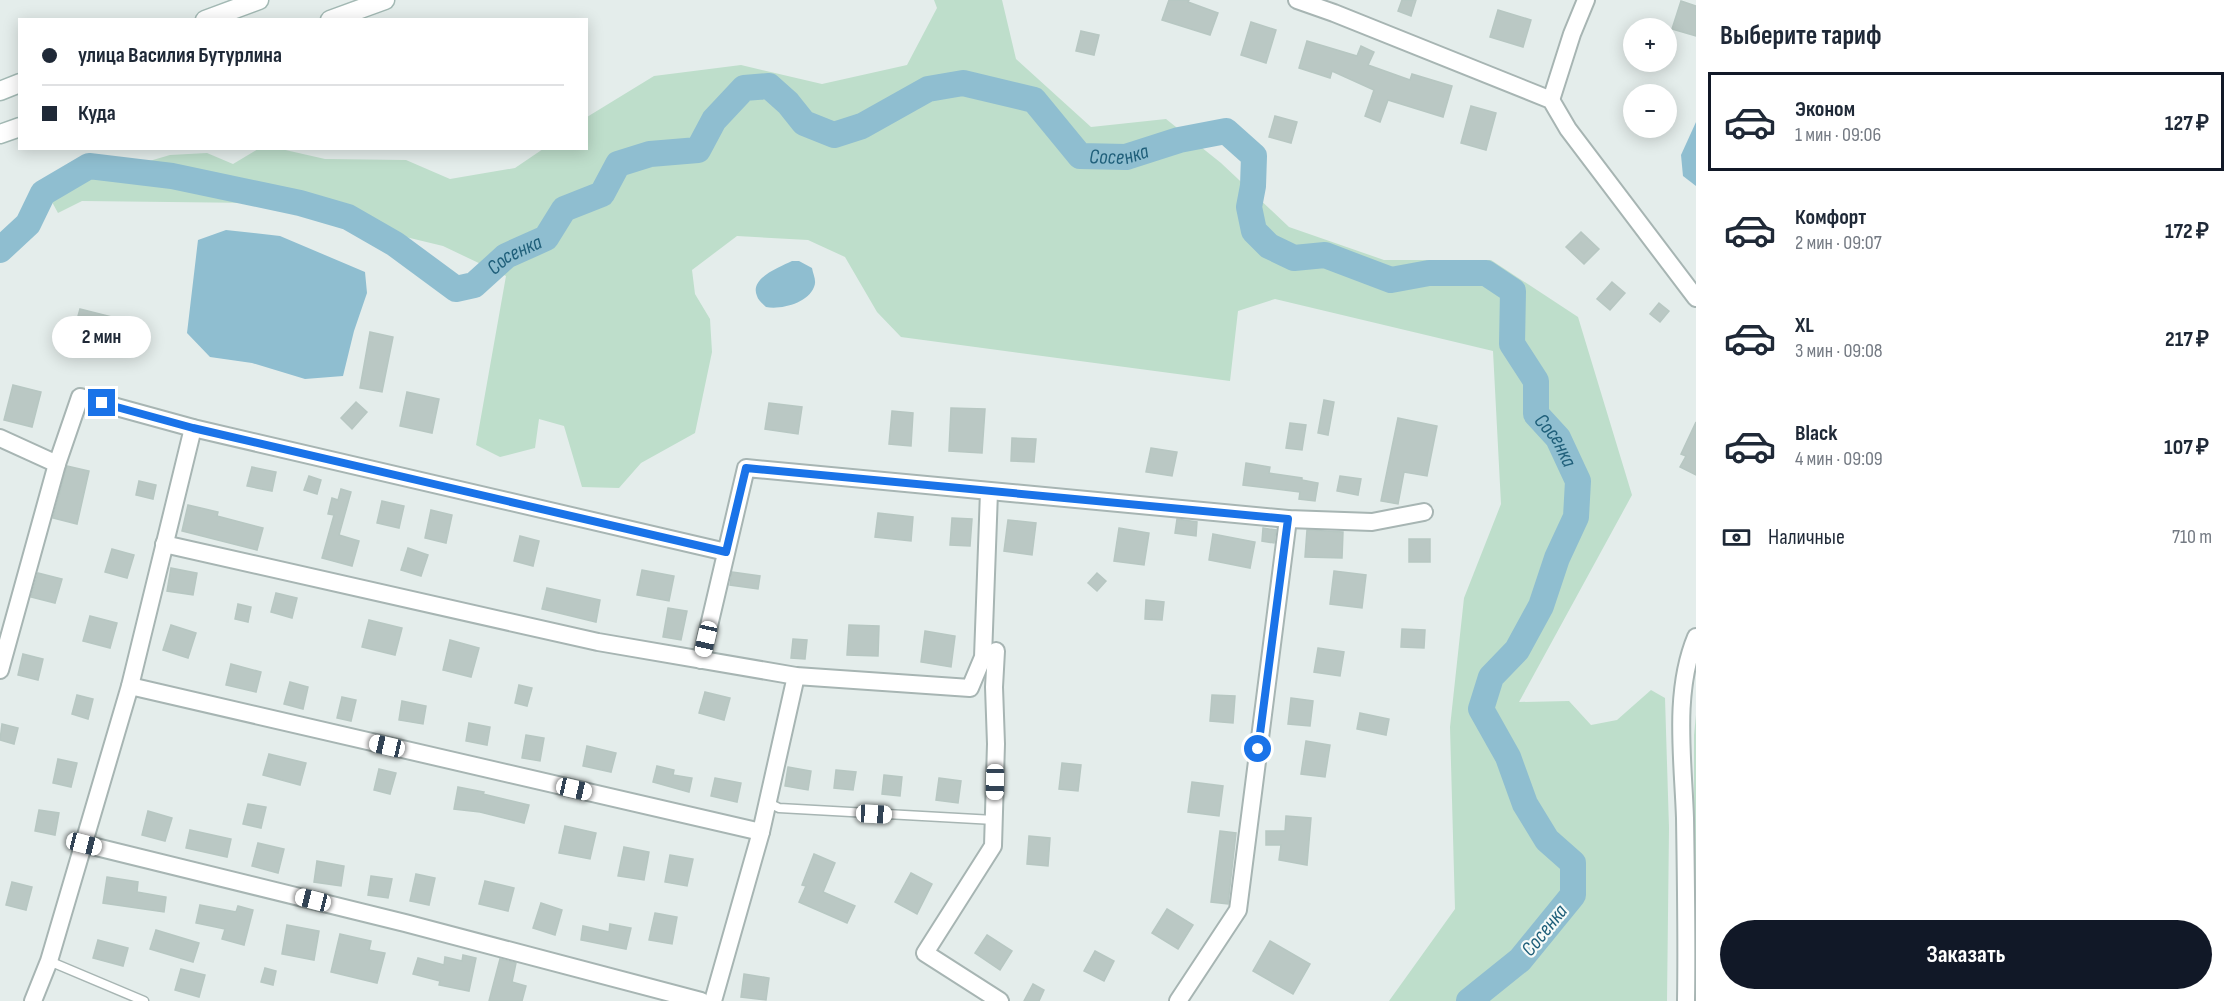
<!DOCTYPE html>
<html lang="ru">
<head>
<meta charset="utf-8">
<style>
  :root { --surface:#fff; --page:#f6f6f7; --text:#1f2937; --muted:#747a83; --line:#e0e1e3; --accent:#111827 }
  body { margin:0; font-family:"Sofia Sans Condensed",sans-serif; background:var(--page); color:var(--text); height:100vh; display:flex; flex-direction:column; font-size:22px; white-space:nowrap }
  * { box-sizing:border-box; margin:0 }
  p { font-size:20px; color:var(--muted) }
  .icon { flex:none; width:33px; height:33px; fill:none; stroke:currentColor; stroke-width:2; stroke-linecap:round; stroke-linejoin:round }
  .map { position:relative; flex:1; overflow:hidden }
  .sheet { display:flex; flex-direction:column; background:var(--surface); width:540px }
  .sheet>* { flex:none }
  .top-card { position:absolute; left:18px; top:18px; width:570px; height:132px; border-radius:0px; box-shadow:0 3px 15px #0003; display:grid; align-content:center; height:132px; padding:0 24px; background:var(--surface) }
  .tools { position:absolute; left:1623px; top:18px; display:grid; gap:12px }
  .tools a { display:grid; place-items:center; width:54px; height:54px; border-radius:50%; background:var(--surface); box-shadow:0 3px 15px #0003; font-size:30px }
  .end { position:absolute; width:27px; height:27px; margin:-14px; border:8px solid #1a73e8; background:#fff; box-shadow:0 0 0 3px #fff }
  .from { border-radius:50% }
  .bubble { position:absolute; height:42px; border-radius:21px; background:var(--surface); box-shadow:0 3px 15px #0003; font-size:20px; font-weight:700; line-height:42px; text-align:center }
  .car { position:absolute; width:18px; height:36px; margin:-18px -9px; border-radius:8px; box-shadow:0 0 4px 2px #0007; background:linear-gradient(#fff 24%,#345 0 40%,#fff 0 76%,#345 0 86%,#fff 0) }
  .top-card b { display:flex; align-items:center; gap:21px; height:57px; font-size:22px }
  .top-card b+b { border-top:2px solid var(--line) }
  .top-card i { width:15px; height:15px; background:var(--text) }
  ul { padding:0; list-style:none }
  li { display:flex; align-items:center; gap:18px; height:99px; margin:0 12px 9px; padding:0 12px; border:3px solid transparent; border-radius:0px }
  li div { flex:1 }
  li b { display:block; font-size:22px }
  li em { font-style:normal; font-weight:700 }
  li.on { border-color:var(--accent) }
  li>.icon { width:54px; height:54px; stroke-width:1.5 }
  h2 { padding:0 24px; font-size:27px; line-height:72px }
  .pay { display:flex; align-items:center; gap:15px; height:66px; padding:0 24px; font-size:22px }
  .pay p { margin-inline-start:auto }
  .button { display:flex; gap:12px; margin-top:auto; padding:12px 24px }
  .button a { flex:1; height:69px; border-radius:36px; background:var(--accent); color:#fff; font-size:24px; font-weight:700; line-height:69px; text-align:center }
  main { display:flex; flex:1; min-height:0 }
  .map>svg:first-child { display:block }
</style>
</head>
<body>
<main>
<div class="map">
<svg width="1696" height="1001" viewBox="0 0 1696 1001">
  <rect width="100%" height="100%" fill="#e4edeb"/>
  <!-- green -->
  <g fill="#bedecb">
    <polygon points="934,0 1002,0 1016,59 1091,127 1166,119 1221,163 1289,227 1384,260 1491,260 1578,317 1632,495 1519,702 1569,701 1591,725 1617,720 1651,690 1665,698 1669,828 1667,1001 1389,1001 1455,909 1450,727 1464,598 1501,504 1493,351 1275,299 1238,311 1230,381 901,337 877,312 845,257 808,240 737,236 692,270 695,294 710,319 712,352 695,433 641,463 619,488 582,487 564,426 539,419 535,448 500,457 476,445 506,276 443,246 265,203 82,201 58,213 52,202 60,187 170,155 207,153 233,164 258,149 281,149 325,159 406,160 450,179 515,168 543,149 586,148 587,117 654,76 741,65 822,84 907,65 937,8"/>
    <polygon points="1696,715 1696,1001 1694,1001 1694,735"/>
  </g>
  <!-- water -->
  <g fill="#8fbed0">
    <polygon points="1696,122 1696,186 1683,176 1681,155"/>
    <polygon points="226,230 280,236 365,272 367,293 354,331 343,376 305,379 252,363 210,357 187,333 198,240"/>
    <path d="M792 261H799L812 268C813 274 817 281 814 287 808 303 781 310 766 307 763 304 758 300 757 296 749 278 780 267 792 261Z"/>
  </g>
  <g fill="none" stroke-linecap="round" stroke-linejoin="round">
    <!-- river -->
    <path stroke="#8fbed0" stroke-width="26" id="s1" d="M0 250 28 224 43 193 89 166 172 176 300 203 348 217 395 244 456 289 474 285 506 256 546 238 564 209 602 194 618 164 650 154 698 150 714 120 744 88 769 86 788 103 804 123 834 135 862 126 928 89 963 83 1034 100 1080 156 1126 157 1179 140 1226 131 1254 156 1253 186 1249 207 1254 231 1269 246 1294 258 1325 255 1391 280 1429 273H1486L1513 291 1512 344 1536 381V414L1558 438 1578 481 1576 517 1557 558 1541 606 1517 650 1491 677 1481 709 1508 757 1525 804 1547 840 1573 863V895L1520 960 1469 1001"/>
  </g>
  <!-- building -->
  <g fill="#bac8c4" stroke="#b7c7c2" stroke-width="1.5">
    <polygon points="1169,0 1189,0 1188,2 1218,13 1210,35 1162,20"/>
    <polygon points="1402,0 1416,0 1411,16 1398,11"/>
    <polygon points="1681,1 1696,6 1696,36 1672,29"/>
    <polygon points="1498,10 1531,20 1523,47 1490,37"/>
    <polygon points="1251,22 1276,30 1266,63 1241,55"/>
    <polygon points="1081,31 1099,35 1094,55 1076,51"/>
    <polygon points="1307,41 1357,56 1361,46 1374,52 1368,65 1410,80 1412,74 1452,86 1443,117 1388,100 1380,122 1365,116 1374,90 1332,71 1330,78 1299,68"/>
    <polygon points="1471,106 1496,113 1486,150 1461,143"/>
    <polygon points="1275,116 1297,122 1291,143 1269,137"/>
    <polygon points="1581,232 1599,249 1584,264 1566,247"/>
    <polygon points="1612,282 1625,293 1610,310 1597,299"/>
    <polygon points="1659,303 1669,311 1660,322 1650,314"/>
    <polygon points="80,309 116,318 110,343 73,334"/>
    <polygon points="370,332 393,337 382,392 360,388"/>
    <polygon points="13,385 41,392 32,427 4,420"/>
    <polygon points="407,392 439,399 432,433 400,426"/>
    <polygon points="1324,400 1334,402 1328,435 1318,433"/>
    <polygon points="356,402 367,412 352,429 341,418"/>
    <polygon points="769,403 802,407 798,434 765,429"/>
    <polygon points="951,408 985,409 982,453 949,451"/>
    <polygon points="892,411 913,413 911,446 889,444"/>
    <polygon points="1398,418 1437,426 1427,476 1404,472 1398,504 1381,501"/>
    <polygon points="1696,422 1696,475 1680,467 1686,456 1681,454"/>
    <polygon points="1290,423 1306,425 1302,450 1286,448"/>
    <polygon points="1012,438 1036,439 1034,462 1011,461"/>
    <polygon points="1151,448 1177,452 1172,476 1146,472"/>
    <polygon points="1246,463 1270,467 1269,473 1302,478 1302,480 1318,483 1315,501 1299,499 1300,492 1243,485"/>
    <polygon points="67,466 89,471 77,524 53,518"/>
    <polygon points="252,467 276,472 272,491 247,486"/>
    <polygon points="309,476 321,480 317,494 304,490"/>
    <polygon points="1340,476 1361,479 1358,495 1337,491"/>
    <polygon points="139,481 156,485 153,499 136,495"/>
    <polygon points="341,489 351,492 339,535 359,541 352,566 322,558 334,515 328,514 332,498 338,500"/>
    <polygon points="382,501 404,506 399,528 377,523"/>
    <polygon points="188,505 218,512 217,516 263,528 257,550 182,531"/>
    <polygon points="431,510 452,515 446,543 425,538"/>
    <polygon points="878,513 913,517 911,541 875,537"/>
    <polygon points="952,518 972,519 970,546 950,545"/>
    <polygon points="1177,519 1197,522 1196,536 1175,533"/>
    <polygon points="1008,520 1036,523 1032,555 1004,551"/>
    <polygon points="1119,528 1149,533 1144,565 1114,561"/>
    <polygon points="1263,528 1276,530 1274,543 1262,541"/>
    <polygon points="1307,530 1343,532 1342,558 1305,557"/>
    <polygon points="1213,534 1255,542 1250,568 1209,560"/>
    <polygon points="520,536 539,541 533,566 514,561"/>
    <rect x="1409" y="539" width="21" height="23"/>
    <polygon points="408,548 428,555 421,576 401,570"/>
    <polygon points="112,549 134,555 127,578 105,572"/>
    <polygon points="171,568 197,573 193,595 167,591"/>
    <polygon points="642,570 674,576 669,601 637,595"/>
    <polygon points="1334,571 1366,575 1362,608 1330,604"/>
    <polygon points="732,572 760,576 758,589 730,585"/>
    <polygon points="38,573 62,579 55,603 31,597"/>
    <polygon points="1097,573 1106,581 1097,591 1088,583"/>
    <polygon points="547,588 600,600 596,622 542,609"/>
    <polygon points="276,593 297,598 292,618 271,612"/>
    <polygon points="1146,600 1164,602 1162,620 1145,619"/>
    <polygon points="238,604 251,607 248,622 235,619"/>
    <polygon points="668,608 687,611 681,640 663,637"/>
    <polygon points="90,616 117,623 110,648 83,641"/>
    <polygon points="369,620 402,628 395,655 362,647"/>
    <polygon points="171,625 196,633 188,658 163,650"/>
    <polygon points="849,625 879,626 878,656 847,655"/>
    <polygon points="1402,629 1425,630 1424,648 1401,647"/>
    <polygon points="925,631 955,636 951,667 921,662"/>
    <polygon points="793,639 807,640 805,659 791,658"/>
    <polygon points="450,640 479,648 471,677 443,670"/>
    <polygon points="1318,648 1344,652 1340,676 1314,672"/>
    <polygon points="23,654 43,659 38,680 18,675"/>
    <polygon points="231,664 261,672 256,692 226,685"/>
    <polygon points="290,682 308,687 303,709 284,704"/>
    <polygon points="519,685 532,688 527,706 515,703"/>
    <polygon points="705,692 730,698 724,720 699,713"/>
    <polygon points="77,695 93,699 88,719 72,714"/>
    <polygon points="1212,695 1235,696 1233,723 1210,721"/>
    <polygon points="342,697 356,700 351,721 337,718"/>
    <polygon points="1291,698 1313,701 1310,726 1288,724"/>
    <polygon points="402,701 426,706 423,724 399,720"/>
    <polygon points="1360,713 1389,719 1386,735 1357,729"/>
    <polygon points="469,723 490,727 487,745 466,741"/>
    <polygon points="2,724 18,728 14,744 0,740"/>
    <polygon points="526,735 544,738 540,761 522,758"/>
    <polygon points="1306,741 1330,745 1325,777 1301,774"/>
    <polygon points="587,746 616,753 611,772 583,766"/>
    <polygon points="269,754 306,763 300,785 263,775"/>
    <polygon points="58,759 77,763 71,787 53,783"/>
    <polygon points="1062,763 1081,765 1078,791 1059,789"/>
    <polygon points="657,766 674,770 673,775 692,778 689,792 653,782"/>
    <polygon points="788,767 811,771 808,790 785,786"/>
    <polygon points="379,769 396,773 390,794 374,790"/>
    <polygon points="836,770 856,772 853,790 834,788"/>
    <polygon points="884,775 902,777 900,796 882,794"/>
    <polygon points="715,778 741,783 737,802 711,796"/>
    <polygon points="939,778 961,781 958,803 936,800"/>
    <polygon points="1192,782 1223,786 1219,816 1188,812"/>
    <polygon points="458,787 484,792 483,794 529,805 524,823 480,812 454,809"/>
    <polygon points="248,804 266,807 261,828 243,824"/>
    <polygon points="39,810 59,813 55,835 35,831"/>
    <polygon points="148,811 172,818 165,841 142,835"/>
    <polygon points="1286,816 1311,818 1307,865 1279,860 1281,845 1266,845 1266,831 1285,831"/>
    <polygon points="565,826 596,833 590,859 559,853"/>
    <polygon points="190,830 231,839 227,857 186,848"/>
    <polygon points="1220,831 1236,833 1228,904 1211,902"/>
    <polygon points="1029,836 1050,838 1048,866 1027,864"/>
    <polygon points="258,843 284,849 278,873 252,866"/>
    <polygon points="624,847 649,852 644,880 618,876"/>
    <polygon points="814,854 835,863 823,892 855,906 847,923 799,902 806,886 802,885"/>
    <polygon points="670,855 693,859 687,886 665,882"/>
    <polygon points="317,861 344,866 341,886 314,882"/>
    <polygon points="911,873 932,884 917,914 895,902"/>
    <polygon points="416,874 435,878 429,905 410,901"/>
    <polygon points="371,876 392,879 388,898 368,895"/>
    <polygon points="107,877 138,882 137,892 166,897 164,912 103,903"/>
    <polygon points="485,881 514,888 508,911 479,904"/>
    <polygon points="12,882 32,887 26,910 6,905"/>
    <polygon points="541,903 562,910 555,935 533,928"/>
    <polygon points="200,905 236,912 238,906 253,910 244,945 222,939 225,929 196,923"/>
    <polygon points="1167,909 1193,925 1178,949 1152,933"/>
    <polygon points="655,913 677,917 672,944 649,940"/>
    <polygon points="610,924 631,928 626,949 581,940 583,926 609,932"/>
    <polygon points="287,925 319,931 314,960 282,954"/>
    <polygon points="156,930 199,943 193,962 150,949"/>
    <polygon points="340,934 371,941 369,950 385,953 377,983 331,972"/>
    <polygon points="987,935 1012,951 1000,970 975,953"/>
    <polygon points="98,940 128,948 123,966 93,958"/>
    <polygon points="1270,941 1310,964 1293,994 1253,971"/>
    <polygon points="1095,951 1114,961 1104,981 1084,971"/>
    <polygon points="463,955 476,958 469,991 439,985 440,981 413,974 418,958 444,965 445,957 462,961"/>
    <polygon points="500,959 516,963 512,982 526,986 522,1001 489,1001"/>
    <polygon points="265,968 276,971 273,985 261,982"/>
    <polygon points="181,969 205,975 199,997 175,990"/>
    <polygon points="744,974 769,978 766,1000 741,997"/>
    <polygon points="1033,984 1044,990 1039,1001 1024,1001"/>
  </g>
  <g fill="none" stroke-linecap="round" stroke-linejoin="round">
    <defs>
      <g id="service">
        <polyline points="767,802 779,808 994,820"/>
        <polyline points="49,961 144,1001"/>
      </g>
      <g id="minor">
        <polyline points="1297,0 1334,13 1551,100 1568,129 1696,298"/>
        <polyline points="1551,100 1572,34 1586,0"/>
        <polyline points="0,438 57,464"/>
        <polyline points="164,544 598,642 796,676 970,688 983,657 989,492"/>
        <polyline points="996,651 994,687 996,744 993,846 925,953 1000,1001"/>
        <polyline points="701,660 746,468 1288,519 1372,522 1424,512"/>
        <polyline points="0,670 57,464 80,397 193,428 726,552"/>
        <polyline points="130,686 761,832"/>
        <polyline points="84,844 405,923 701,1001"/>
        <polyline points="33,1001 49,961 130,686 193,428"/>
        <polyline points="713,1001 761,832 796,676"/>
        <polyline points="1178,1001 1238,910 1288,519"/>
        <path d="M1686 1001C1687 940 1686 879 1685 818 1683 759 1673 692 1696 637"/>
      </g>
      <g id="secondary">
        <polyline points="205,20 259,0"/>
        <polyline points="330,20 385,0"/>
        <polyline points="0,91 20,83"/>
        <polyline points="0,134 20,127"/>
      </g>
    </defs>
    <!-- service casing -->
    <use href="#service" stroke="#a7b5b3" stroke-width="11"/>
    <!-- minor casing -->
    <use href="#minor" stroke="#a7b5b3" stroke-width="20"/>
    <!-- secondary casing -->
    <use href="#secondary" stroke="#a3b9b4" stroke-width="21"/>
    <!-- service -->
    <use href="#service" stroke="#fff" stroke-width="8"/>
    <!-- minor -->
    <use href="#minor" stroke="#fff" stroke-width="16"/>
    <!-- secondary -->
    <use href="#secondary" stroke="#fff" stroke-width="18"/>
  </g>
  <g fill="none" stroke-linecap="round" stroke-linejoin="round">
    <!-- route -->
    <polyline stroke="#1a73e8" stroke-width="8" points="102,403 193,428 726,552 746,468 1288,519 1258,749"/>
  </g>
  <g text-anchor="middle" stroke-width="4.5" stroke-linejoin="round" paint-order="stroke">
    <!-- water labels -->
    <g font-size="21" font-style="italic" fill="#1f5f7a" stroke="#f5faf8">
      <text dy="7" stroke="none"><textPath href="#s1" startOffset="1328">Сосенка</textPath></text>
      <text dy="7" stroke="none"><textPath href="#s1" startOffset="590">Сосенка</textPath></text>
      <text dy="7" stroke="none"><textPath href="#s1" startOffset="1994">Сосенка</textPath></text>
      <text transform="translate(1544 930) rotate(-51)" y="7">Сосенка</text>
    </g>
  </g>
</svg>
<div class="tools">
<a>+</a>
<a>−</a>
</div>
<i class="end from" style="left:1258px;top:749px"></i>
<i class="end" style="left:102px;top:403px"></i>
<div class="bubble" style="left:52px;top:316px;width:99px">2 мин</div>
<i class="car" style="left:706px;top:639px;rotate:193deg"></i>
<i class="car" style="left:387px;top:746px;rotate:283deg"></i>
<i class="car" style="left:995px;top:782px;rotate:181deg"></i>
<i class="car" style="left:574px;top:789px;rotate:103deg"></i>
<i class="car" style="left:874px;top:814px;rotate:93deg"></i>
<i class="car" style="left:84px;top:844px;rotate:104deg"></i>
<i class="car" style="left:313px;top:900px;rotate:284deg"></i>
<div class="top-card">
<b><i class="from"></i>улица Василия Бутурлина</b>
<b><i></i>Куда</b>
</div>
</div>
<section class="sheet">
<h2>Выберите тариф</h2>
<ul>
<li class="on"><svg class="icon" aria-label="car" viewBox="0 0 24 24"><path d="M5 17H2v-5l4-1 3-4h7l3 4 3 1v5h-3M9 17h6M6 11h13"/><circle cx="7" cy="17" r="2"/><circle cx="17" cy="17" r="2"/></svg><div><b>Эконом</b><p>1 мин · 09:06</p></div><em>127 ₽</em></li>
<li><svg class="icon" aria-label="car" viewBox="0 0 24 24"><path d="M5 17H2v-5l4-1 3-4h7l3 4 3 1v5h-3M9 17h6M6 11h13"/><circle cx="7" cy="17" r="2"/><circle cx="17" cy="17" r="2"/></svg><div><b>Комфорт</b><p>2 мин · 09:07</p></div><em>172 ₽</em></li>
<li><svg class="icon" aria-label="car" viewBox="0 0 24 24"><path d="M5 17H2v-5l4-1 3-4h7l3 4 3 1v5h-3M9 17h6M6 11h13"/><circle cx="7" cy="17" r="2"/><circle cx="17" cy="17" r="2"/></svg><div><b>XL</b><p>3 мин · 09:08</p></div><em>217 ₽</em></li>
<li><svg class="icon" aria-label="car" viewBox="0 0 24 24"><path d="M5 17H2v-5l4-1 3-4h7l3 4 3 1v5h-3M9 17h6M6 11h13"/><circle cx="7" cy="17" r="2"/><circle cx="17" cy="17" r="2"/></svg><div><b>Black</b><p>4 мин · 09:09</p></div><em>107 ₽</em></li>
</ul>
<div class="pay"><svg class="icon" aria-label="cash" viewBox="0 0 24 24"><path d="M3 7h18v10H3z"/><circle cx="12" cy="12" r="2"/></svg>Наличные<p>710 m</p></div>
<div class="button"><a>Заказать</a></div>
</section>
</main>
</body>
</html>
